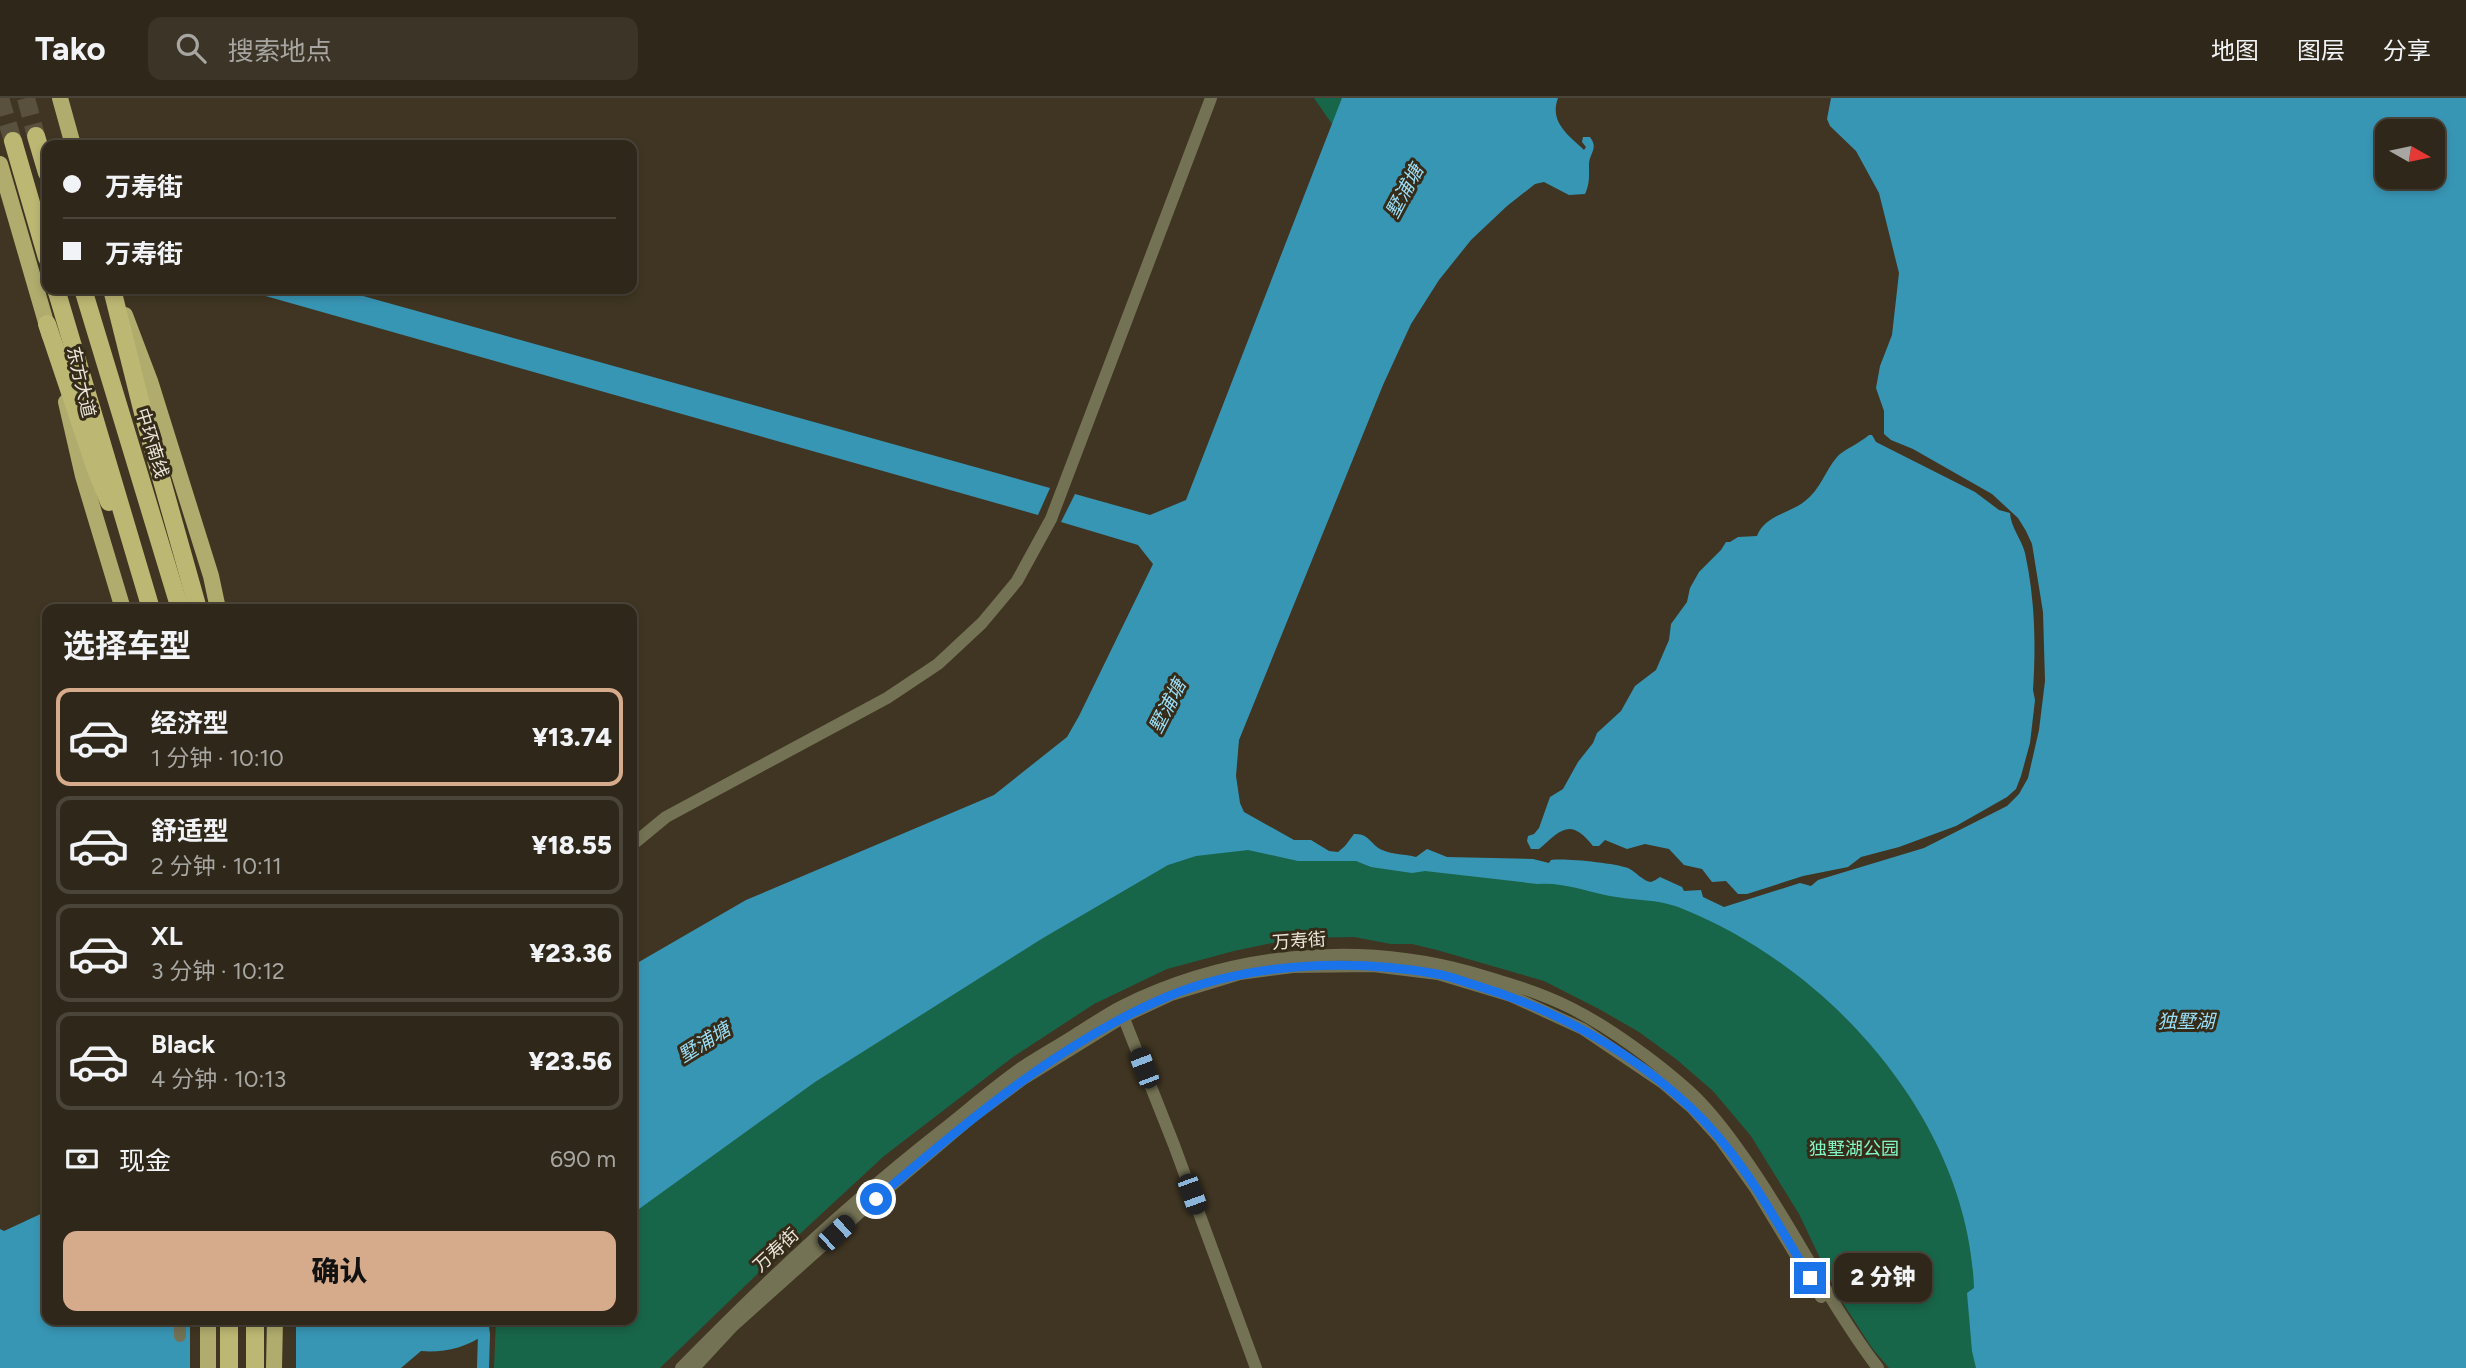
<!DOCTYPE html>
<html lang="zh">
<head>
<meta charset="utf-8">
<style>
  :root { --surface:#2f281a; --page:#3b3427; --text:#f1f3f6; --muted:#a7a6a2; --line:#4a4439; --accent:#d6ab8b }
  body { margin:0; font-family:Figtree,"Noto Sans SC",sans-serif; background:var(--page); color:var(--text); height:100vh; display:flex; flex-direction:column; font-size:26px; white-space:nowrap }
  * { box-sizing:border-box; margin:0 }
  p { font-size:23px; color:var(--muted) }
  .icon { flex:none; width:38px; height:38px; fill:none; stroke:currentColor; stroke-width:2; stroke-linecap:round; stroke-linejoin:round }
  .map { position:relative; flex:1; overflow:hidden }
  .details { position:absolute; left:42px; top:506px; width:595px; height:721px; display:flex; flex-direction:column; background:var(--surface); border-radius:14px; box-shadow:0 4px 10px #0003,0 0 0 2px var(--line) }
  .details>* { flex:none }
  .top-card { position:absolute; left:42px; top:42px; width:595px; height:154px; border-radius:14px; box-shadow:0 4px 10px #0003,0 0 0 2px var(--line); display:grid; align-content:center; height:154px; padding:0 21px; background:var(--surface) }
  .needle { width:46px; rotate:99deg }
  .tools { position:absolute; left:2375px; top:21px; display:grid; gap:14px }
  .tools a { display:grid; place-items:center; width:70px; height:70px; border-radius:14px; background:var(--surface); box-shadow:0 4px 10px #0003,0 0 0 2px var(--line); font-size:35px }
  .end { position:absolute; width:32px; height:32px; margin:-16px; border:9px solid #1a73e8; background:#fff; box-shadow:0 0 0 4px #fff }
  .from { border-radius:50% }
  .bubble { position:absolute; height:49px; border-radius:14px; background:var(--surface); box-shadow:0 4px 10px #0003,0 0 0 2px var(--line); font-size:23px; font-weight:800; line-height:49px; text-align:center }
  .car { position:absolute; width:21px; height:42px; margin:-21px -10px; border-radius:9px; box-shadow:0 0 5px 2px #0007; background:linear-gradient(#222 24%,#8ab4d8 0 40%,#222 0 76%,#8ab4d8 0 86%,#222 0) }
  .top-card b { display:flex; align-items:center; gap:24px; height:66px; font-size:26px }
  .top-card b+b { border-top:2px solid var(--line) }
  .top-card i { width:18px; height:18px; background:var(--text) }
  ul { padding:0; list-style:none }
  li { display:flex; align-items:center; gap:21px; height:98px; margin:0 14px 10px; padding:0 7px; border:4px solid var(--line); border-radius:14px }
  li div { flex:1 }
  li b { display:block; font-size:26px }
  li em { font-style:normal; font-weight:800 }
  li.on { border-color:var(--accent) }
  li>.icon { width:63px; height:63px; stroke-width:1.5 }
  h2 { padding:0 21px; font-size:32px; line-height:84px }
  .pay { display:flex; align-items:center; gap:18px; height:77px; padding:0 21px; font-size:26px }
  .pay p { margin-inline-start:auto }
  .cta { display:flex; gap:14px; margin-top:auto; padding:14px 21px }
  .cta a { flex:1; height:80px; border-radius:14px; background:var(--accent); color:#111; font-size:28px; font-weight:800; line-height:80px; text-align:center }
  header { display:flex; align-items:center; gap:42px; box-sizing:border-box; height:98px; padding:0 35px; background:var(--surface); border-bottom:2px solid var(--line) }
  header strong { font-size:33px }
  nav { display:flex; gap:38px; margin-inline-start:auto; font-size:24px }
  .search { width:490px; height:63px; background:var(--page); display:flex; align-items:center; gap:18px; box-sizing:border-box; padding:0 24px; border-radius:14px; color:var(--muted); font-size:26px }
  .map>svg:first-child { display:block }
</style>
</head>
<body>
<header>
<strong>Tako</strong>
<div class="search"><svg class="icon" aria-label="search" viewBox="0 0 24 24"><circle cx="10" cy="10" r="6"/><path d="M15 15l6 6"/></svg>搜索地点</div>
<nav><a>地图</a><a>图层</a><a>分享</a></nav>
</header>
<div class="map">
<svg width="2466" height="1270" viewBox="0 0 2466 1270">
  <rect width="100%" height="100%" fill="#3f3522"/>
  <!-- green -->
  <g fill="#18664a">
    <polygon points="1314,0 1351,0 1332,26"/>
    <polygon points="1208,730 1304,756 1545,781 1684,808 1787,862 1885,952 1928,1019 1972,1134 1983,1270 1889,1270 1872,1250 1837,1196 1799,1116 1751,1038 1713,993 1676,961 1639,934 1599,911 1544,883 1437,852 1412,846 1391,846 1354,839 1296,840 1234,853 1167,871 1094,906 1013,959 884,1058 776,1158 660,1270 494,1270 496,1222 632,1222 632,1066"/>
  </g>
  <!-- water -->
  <g fill="#3896b5" fill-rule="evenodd">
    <path d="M1342 0H1558C1549 24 1568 37 1584 52L1586 49 1582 44 1583 39H1590C1599 51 1589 55 1589 67 1589 77 1590 85 1585 96L1569 97 1544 84 1535 86 1507 108 1471 142 1439 182 1411 226 1383 287 1239 642 1236 678 1240 705 1244 714 1294 742H1311L1329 753 1338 754 1345 748 1354 736C1369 735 1371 747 1382 752 1393 757 1405 756 1416 759L1427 751 1447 759 1533 761 1549 765 1551 762C1565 760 1613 765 1628 770 1635 773 1644 784 1651 784 1654 783 1657 781 1660 779L1682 789 1684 793 1701 792 1703 799 1724 809 1800 785 1811 788 1818 782 1924 750 2007 708 2019 696 2028 680 2039 632 2045 583 2043 514 2032 446 2026 433 2018 420 1992 396 1913 351 1891 342 1884 336V313L1876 290 1880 268 1892 237 1899 175 1879 95 1856 53 1830 28 1827 21 1831 0H2466V1270H1976L1972 1253 1967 1195 1974 1190C1968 1024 1832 871 1683 811 1658 800 1631 803 1605 797 1583 792 1561 784 1538 786L1425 773 1412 775 1371 769 1356 763H1298L1248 752 1196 758 1168 767 1043 840 815 984 632 1116V868L746 802 994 697 1067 639 1079 618 1153 466 1138 447 1061 424 1075 396 1150 417 1186 402ZM2387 33H2432V79H2387Z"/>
    <polygon points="241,191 338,191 1050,390 1038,417"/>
    <path d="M1869 337H1872L1876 344 1975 394 1999 412 2010 415C2011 430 2021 440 2025 455 2035 500 2036 547 2033 592L2035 602 2030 645 2021 678 2016 691 2007 699 1956 728 1899 749 1861 759 1848 769 1803 778 1747 796H1738L1726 783 1712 784 1702 771 1684 767 1669 751 1645 746 1627 751 1605 742 1599 748H1593C1570 718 1560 733 1539 751H1531L1527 743 1528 738 1534 736 1539 730 1550 699 1563 691 1578 664 1593 645 1597 635 1621 613 1635 588 1656 572 1669 542 1671 526 1687 504 1690 490 1699 474 1721 452 1726 444H1730L1738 439 1757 438C1765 417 1789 416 1805 403 1820 392 1825 373 1837 359 1843 352 1860 345 1869 337Z"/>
    <path d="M47 1113V1222H492C490 1226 487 1233 483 1237 467 1250 441 1255 421 1253L401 1270H0V1131L4 1133Z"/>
  </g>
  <!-- pier -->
  <rect fill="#3f3522" x="190" y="1222" width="106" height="48"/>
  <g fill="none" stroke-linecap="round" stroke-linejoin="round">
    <!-- canal -->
    <polyline stroke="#3896b5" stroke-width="12" points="482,1222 484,1236 483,1270"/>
    <!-- trunk-tunnel -->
    <g stroke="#59503e" stroke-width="18" stroke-dasharray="18 9" stroke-linecap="butt">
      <polyline points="0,0 13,43"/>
      <polyline points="26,0 36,38"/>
    </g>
    <!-- tertiary -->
    <g stroke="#747254" stroke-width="12">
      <polyline points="632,747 666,719 887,600 938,566 982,525 1017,483 1051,421 1211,0"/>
      <polyline points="1121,913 1174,1047 1256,1270"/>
      <polyline points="180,1238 180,1222"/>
      <path d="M681 1270C763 1186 848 1106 940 1034 968 1012 995 988 1024 968 1041 957 1059 947 1076 936 1091 927 1106 916 1122 908 1229 855 1355 842 1470 874 1504 884 1539 894 1571 910 1609 929 1658 965 1689 993 1710 1012 1727 1035 1743 1058 1792 1126 1827 1203 1878 1270"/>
      <polyline points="694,1270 733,1228 857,1117 971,1020 1022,982 1124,919 1171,897 1240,876 1293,869 1373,868 1438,876 1511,898 1583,931 1663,985 1692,1010 1720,1041 1755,1090 1821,1199"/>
    </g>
    <!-- primary -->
    <g stroke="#b0ac6d" stroke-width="16">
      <polyline points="60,0 73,47"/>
      <polyline points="0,66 50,238"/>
      <polyline points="125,217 150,283 211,478 218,511"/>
      <polyline points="66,304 83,378 123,511"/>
      <polyline points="208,1270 208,1222"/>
      <polyline points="274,1270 275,1222"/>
    </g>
    <!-- trunk -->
    <g stroke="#bcb772" stroke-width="18">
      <polyline points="36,38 47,75"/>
      <polyline points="13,43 47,160"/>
      <polyline points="56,191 151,511"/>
      <polyline points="83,191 180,511"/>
      <polyline points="112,191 144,319 198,511"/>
      <polyline points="47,226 94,366 109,404"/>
      <polyline points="255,1222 255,1270"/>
      <polyline points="229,1270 229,1222"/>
    </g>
  </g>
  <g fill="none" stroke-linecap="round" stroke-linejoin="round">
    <!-- route -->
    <path stroke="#1a73e8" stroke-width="9" d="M876 1101C967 1024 1058 945 1169 898 1249 865 1352 860 1437 876 1450 878 1462 883 1475 887 1554 911 1629 952 1690 1009 1741 1056 1775 1121 1810 1180"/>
  </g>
  <g text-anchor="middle" stroke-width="6" stroke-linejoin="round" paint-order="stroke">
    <!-- street labels -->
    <g font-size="18" fill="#ece6db" stroke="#352b19">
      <text transform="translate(81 284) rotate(77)" y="6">东方大道</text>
      <text transform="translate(152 345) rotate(73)" y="6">中环南线</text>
      <text transform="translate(1299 843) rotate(-4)" y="6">万寿街</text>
      <text transform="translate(776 1152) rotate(-43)" y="6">万寿街</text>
    </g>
    <!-- park labels -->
    <g font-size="18" fill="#82f6c5" stroke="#352b19">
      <text x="1854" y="1057">独墅湖公园</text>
    </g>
    <!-- water labels -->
    <g font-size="19" font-style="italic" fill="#9adef8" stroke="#352b19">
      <text transform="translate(1404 93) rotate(-62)" y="7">墅浦塘</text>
      <text transform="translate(1167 608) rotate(-63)" y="7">墅浦塘</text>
      <text x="2186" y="930">独墅湖</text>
      <text transform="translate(704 944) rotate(-32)" y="7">墅浦塘</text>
    </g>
  </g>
</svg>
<div class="tools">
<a><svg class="needle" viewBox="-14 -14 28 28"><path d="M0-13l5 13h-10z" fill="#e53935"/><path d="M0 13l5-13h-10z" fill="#a7a6a2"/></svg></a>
</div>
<i class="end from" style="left:876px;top:1101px"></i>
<i class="end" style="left:1810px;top:1180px"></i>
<div class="bubble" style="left:1834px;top:1155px;width:98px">2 分钟</div>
<i class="car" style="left:1144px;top:970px;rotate:339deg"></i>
<i class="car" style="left:1192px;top:1096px;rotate:160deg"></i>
<i class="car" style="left:836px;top:1135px;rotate:48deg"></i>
<div class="top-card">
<b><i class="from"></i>万寿街</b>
<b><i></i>万寿街</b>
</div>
<section class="details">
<h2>选择车型</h2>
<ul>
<li class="on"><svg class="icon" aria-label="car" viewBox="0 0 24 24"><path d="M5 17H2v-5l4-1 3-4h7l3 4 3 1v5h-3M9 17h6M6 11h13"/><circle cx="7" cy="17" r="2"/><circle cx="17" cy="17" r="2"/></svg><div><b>经济型</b><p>1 分钟 · 10:10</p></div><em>¥13.74</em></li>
<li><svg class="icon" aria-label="car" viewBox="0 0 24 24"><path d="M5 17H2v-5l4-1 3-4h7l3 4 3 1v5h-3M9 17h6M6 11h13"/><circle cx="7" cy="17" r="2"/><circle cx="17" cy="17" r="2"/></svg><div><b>舒适型</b><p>2 分钟 · 10:11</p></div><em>¥18.55</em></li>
<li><svg class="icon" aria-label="car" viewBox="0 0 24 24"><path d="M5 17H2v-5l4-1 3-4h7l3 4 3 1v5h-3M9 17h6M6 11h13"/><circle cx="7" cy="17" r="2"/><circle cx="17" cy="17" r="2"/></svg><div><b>XL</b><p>3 分钟 · 10:12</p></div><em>¥23.36</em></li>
<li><svg class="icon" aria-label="car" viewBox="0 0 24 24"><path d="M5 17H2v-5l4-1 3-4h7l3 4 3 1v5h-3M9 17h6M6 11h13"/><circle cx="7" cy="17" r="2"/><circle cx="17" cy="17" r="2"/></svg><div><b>Black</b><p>4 分钟 · 10:13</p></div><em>¥23.56</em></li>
</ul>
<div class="pay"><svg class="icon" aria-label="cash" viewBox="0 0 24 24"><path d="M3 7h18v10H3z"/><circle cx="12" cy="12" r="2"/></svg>现金<p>690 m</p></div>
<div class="cta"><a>确认</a></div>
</section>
</div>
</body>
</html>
